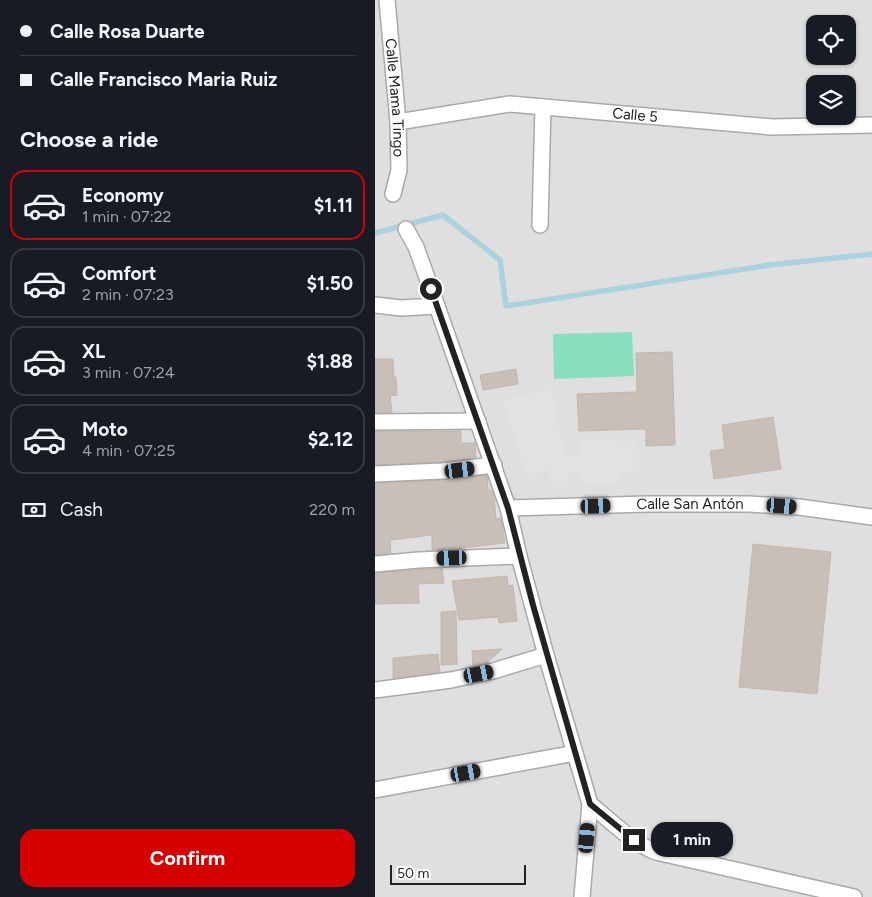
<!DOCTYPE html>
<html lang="en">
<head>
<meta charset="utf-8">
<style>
  :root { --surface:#171b24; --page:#242831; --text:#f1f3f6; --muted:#9ea1a6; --line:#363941; --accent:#d40000 }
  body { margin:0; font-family:Figtree,sans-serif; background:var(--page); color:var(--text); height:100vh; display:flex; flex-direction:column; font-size:19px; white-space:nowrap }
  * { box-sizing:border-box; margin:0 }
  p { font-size:16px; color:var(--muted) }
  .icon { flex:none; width:28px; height:28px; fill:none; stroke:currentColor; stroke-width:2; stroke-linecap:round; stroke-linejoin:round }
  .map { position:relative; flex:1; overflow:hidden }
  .side { display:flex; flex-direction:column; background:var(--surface); width:375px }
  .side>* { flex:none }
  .top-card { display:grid; align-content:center; height:110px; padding:0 20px; background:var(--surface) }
  .tools { position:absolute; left:431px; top:15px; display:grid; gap:10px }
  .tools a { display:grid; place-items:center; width:50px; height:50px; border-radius:10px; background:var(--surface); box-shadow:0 1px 4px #0004; font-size:25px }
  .scale { position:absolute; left:15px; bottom:12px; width:136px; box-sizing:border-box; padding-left:5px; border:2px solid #222; border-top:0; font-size:14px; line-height:18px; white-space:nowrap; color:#222; -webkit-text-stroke:4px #fff; paint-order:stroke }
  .end { position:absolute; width:22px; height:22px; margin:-11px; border:6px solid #222; background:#fff; box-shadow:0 0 0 2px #fff }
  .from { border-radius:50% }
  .bubble { position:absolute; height:35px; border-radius:15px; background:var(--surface); box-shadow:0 1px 4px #0004; font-size:16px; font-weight:700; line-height:35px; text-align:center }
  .car { position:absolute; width:15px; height:30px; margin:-15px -8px; border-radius:6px; box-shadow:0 0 4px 1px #0007; background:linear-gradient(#222 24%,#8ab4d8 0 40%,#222 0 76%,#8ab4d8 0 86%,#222 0) }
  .top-card b { display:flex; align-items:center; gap:18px; height:48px; font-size:19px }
  .top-card b+b { border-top:1px solid var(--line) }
  .top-card i { width:12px; height:12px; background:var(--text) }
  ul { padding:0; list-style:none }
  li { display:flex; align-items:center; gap:15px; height:70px; margin:0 10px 8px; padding:0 10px; border:2px solid var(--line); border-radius:15px }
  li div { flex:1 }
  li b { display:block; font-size:19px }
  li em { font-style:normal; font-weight:700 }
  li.active { border-color:var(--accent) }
  li>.icon { width:45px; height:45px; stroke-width:1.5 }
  h2 { padding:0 20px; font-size:22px; line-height:60px }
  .pay { display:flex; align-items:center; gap:12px; height:55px; padding:0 20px; font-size:19px }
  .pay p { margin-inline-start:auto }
  .button { display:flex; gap:10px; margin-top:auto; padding:10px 20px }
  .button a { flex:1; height:58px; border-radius:15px; background:var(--accent); color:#fff; font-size:20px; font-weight:700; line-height:58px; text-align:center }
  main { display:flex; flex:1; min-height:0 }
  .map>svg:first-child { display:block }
</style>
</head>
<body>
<main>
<section class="side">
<div class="top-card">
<b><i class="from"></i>Calle Rosa Duarte</b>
<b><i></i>Calle Francisco Maria Ruiz</b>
</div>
<h2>Choose a ride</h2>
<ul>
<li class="active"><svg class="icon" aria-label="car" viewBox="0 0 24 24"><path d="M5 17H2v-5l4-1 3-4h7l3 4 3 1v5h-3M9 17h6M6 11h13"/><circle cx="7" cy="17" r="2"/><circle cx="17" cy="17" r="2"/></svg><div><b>Economy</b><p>1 min · 07:22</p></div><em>$1.11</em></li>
<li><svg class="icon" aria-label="car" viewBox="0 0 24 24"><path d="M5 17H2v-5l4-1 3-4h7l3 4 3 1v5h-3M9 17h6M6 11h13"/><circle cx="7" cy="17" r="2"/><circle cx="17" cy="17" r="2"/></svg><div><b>Comfort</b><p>2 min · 07:23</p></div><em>$1.50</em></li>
<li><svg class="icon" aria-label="car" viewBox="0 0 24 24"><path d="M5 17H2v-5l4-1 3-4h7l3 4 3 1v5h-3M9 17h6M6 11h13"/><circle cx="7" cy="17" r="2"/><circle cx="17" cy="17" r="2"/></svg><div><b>XL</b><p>3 min · 07:24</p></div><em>$1.88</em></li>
<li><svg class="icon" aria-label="car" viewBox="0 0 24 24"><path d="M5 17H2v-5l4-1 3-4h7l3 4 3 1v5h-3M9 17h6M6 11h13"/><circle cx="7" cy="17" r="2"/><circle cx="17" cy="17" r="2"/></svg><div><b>Moto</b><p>4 min · 07:25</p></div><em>$2.12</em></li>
</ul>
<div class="pay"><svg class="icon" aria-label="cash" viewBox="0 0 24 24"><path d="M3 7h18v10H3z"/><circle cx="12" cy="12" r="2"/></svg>Cash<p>220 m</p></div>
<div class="button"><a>Confirm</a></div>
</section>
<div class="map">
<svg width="497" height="897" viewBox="0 0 497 897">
  <rect width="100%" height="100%" fill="#f2efe9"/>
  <!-- residential -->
  <path fill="#e0dfdf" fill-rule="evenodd" d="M0 0H497V897H0ZM440 24H472V56H440ZM440 84H472V116H440Z"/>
  <!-- pitch -->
  <polygon fill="#88e0be" points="257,332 259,376 179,379 178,334"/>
  <!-- parking -->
  <polygon fill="#e2e2e2" points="176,389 190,454 207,455 206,440 263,441 265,471 243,472 242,484 207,485 206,472 193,472 194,487 178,487 174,470 151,475 128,401"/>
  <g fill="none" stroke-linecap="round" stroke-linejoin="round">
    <!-- stream -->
    <polyline stroke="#aad3df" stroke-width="5.5" points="0,233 68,215 125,260 131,306 395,265 497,254"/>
  </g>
  <!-- building -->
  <g fill="#c7bfb8" stroke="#c4b6ab">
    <polygon points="297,352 300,445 271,446 271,429 204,431 202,394 262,392 261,353"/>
    <polygon points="0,359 18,359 19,377 21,377 22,395 15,396 17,412 0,413"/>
    <polygon points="141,369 143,384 108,390 105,375"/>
    <polygon points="398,417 406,469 339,479 335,451 350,449 347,425"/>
    <polygon points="0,431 86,431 86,443 100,443 101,458 66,462 0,465"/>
    <polygon points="112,475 113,490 117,490 119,495 121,519 126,518 130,543 80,549 57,550 57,535 15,540 16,553 0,555 0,483 68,480"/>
    <polygon points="378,544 456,552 442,694 364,687"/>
    <polygon points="67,568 69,583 43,584 44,603 0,604 0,573"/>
    <polygon points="132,576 133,586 138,585 142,621 124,623 123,617 84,620 77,581"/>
    <polygon points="81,611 82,664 66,665 66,612"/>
    <polygon points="127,649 112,663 98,666 97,651"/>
    <polygon points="63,654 65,672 18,678 18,658"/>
  </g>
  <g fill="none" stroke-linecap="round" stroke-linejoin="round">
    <defs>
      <g id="street">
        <path id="s1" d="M12 0 23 122 24 170 18 194"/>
        <path id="s2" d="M23 122 135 104 397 127 497 125"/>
        <polyline points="165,225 168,107"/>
        <polyline points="31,229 41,247 50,272 133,508 144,556 171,655 215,804 207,897"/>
        <polyline points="0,305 26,308 62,306"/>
        <polyline points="0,422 103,421"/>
        <polyline points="0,474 67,471 119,465"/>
        <path id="s3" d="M133 508 273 504H374L424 507 497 517"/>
        <polyline points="0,564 43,560 144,556"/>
        <polyline points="0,690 76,680 118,671 171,655"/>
        <polyline points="0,790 200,753"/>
        <path d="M215 804C236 821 256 842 281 852L479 897"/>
      </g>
    </defs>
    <!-- street casing -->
    <use href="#street" stroke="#a9a9a9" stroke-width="18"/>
    <!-- street -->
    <use href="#street" stroke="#fff" stroke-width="15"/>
  </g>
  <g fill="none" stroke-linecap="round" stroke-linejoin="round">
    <!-- route -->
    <polyline stroke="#222" stroke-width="6" points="56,289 133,508 158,605 215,804 259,840"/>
  </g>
  <g text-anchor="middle" stroke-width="4.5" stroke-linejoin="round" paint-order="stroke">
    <!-- street labels -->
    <g font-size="15" fill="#222" stroke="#fff">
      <text dy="5" stroke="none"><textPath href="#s1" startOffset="98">Calle Mama Tingo</textPath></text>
      <text dy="5" stroke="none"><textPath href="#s2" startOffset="239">Calle 5</textPath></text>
      <text dy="5" stroke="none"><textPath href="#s3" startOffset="182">Calle San Antón</textPath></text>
    </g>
  </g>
</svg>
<div class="tools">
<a><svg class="icon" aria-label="locate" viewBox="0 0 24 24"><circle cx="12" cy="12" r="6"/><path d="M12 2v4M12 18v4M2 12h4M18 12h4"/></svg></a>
<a><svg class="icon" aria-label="layers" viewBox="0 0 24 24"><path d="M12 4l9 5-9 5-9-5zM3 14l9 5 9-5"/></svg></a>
</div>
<div class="scale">50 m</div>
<i class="end from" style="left:56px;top:289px"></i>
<i class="end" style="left:259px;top:840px"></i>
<div class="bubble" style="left:276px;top:822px;width:82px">1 min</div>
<i class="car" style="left:85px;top:470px;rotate:83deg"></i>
<i class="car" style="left:221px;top:506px;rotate:88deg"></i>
<i class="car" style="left:407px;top:506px;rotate:94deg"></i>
<i class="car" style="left:77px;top:558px;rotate:268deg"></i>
<i class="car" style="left:104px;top:674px;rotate:79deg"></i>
<i class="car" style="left:91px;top:773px;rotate:80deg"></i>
<i class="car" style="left:212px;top:838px;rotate:5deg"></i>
</div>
</main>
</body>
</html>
